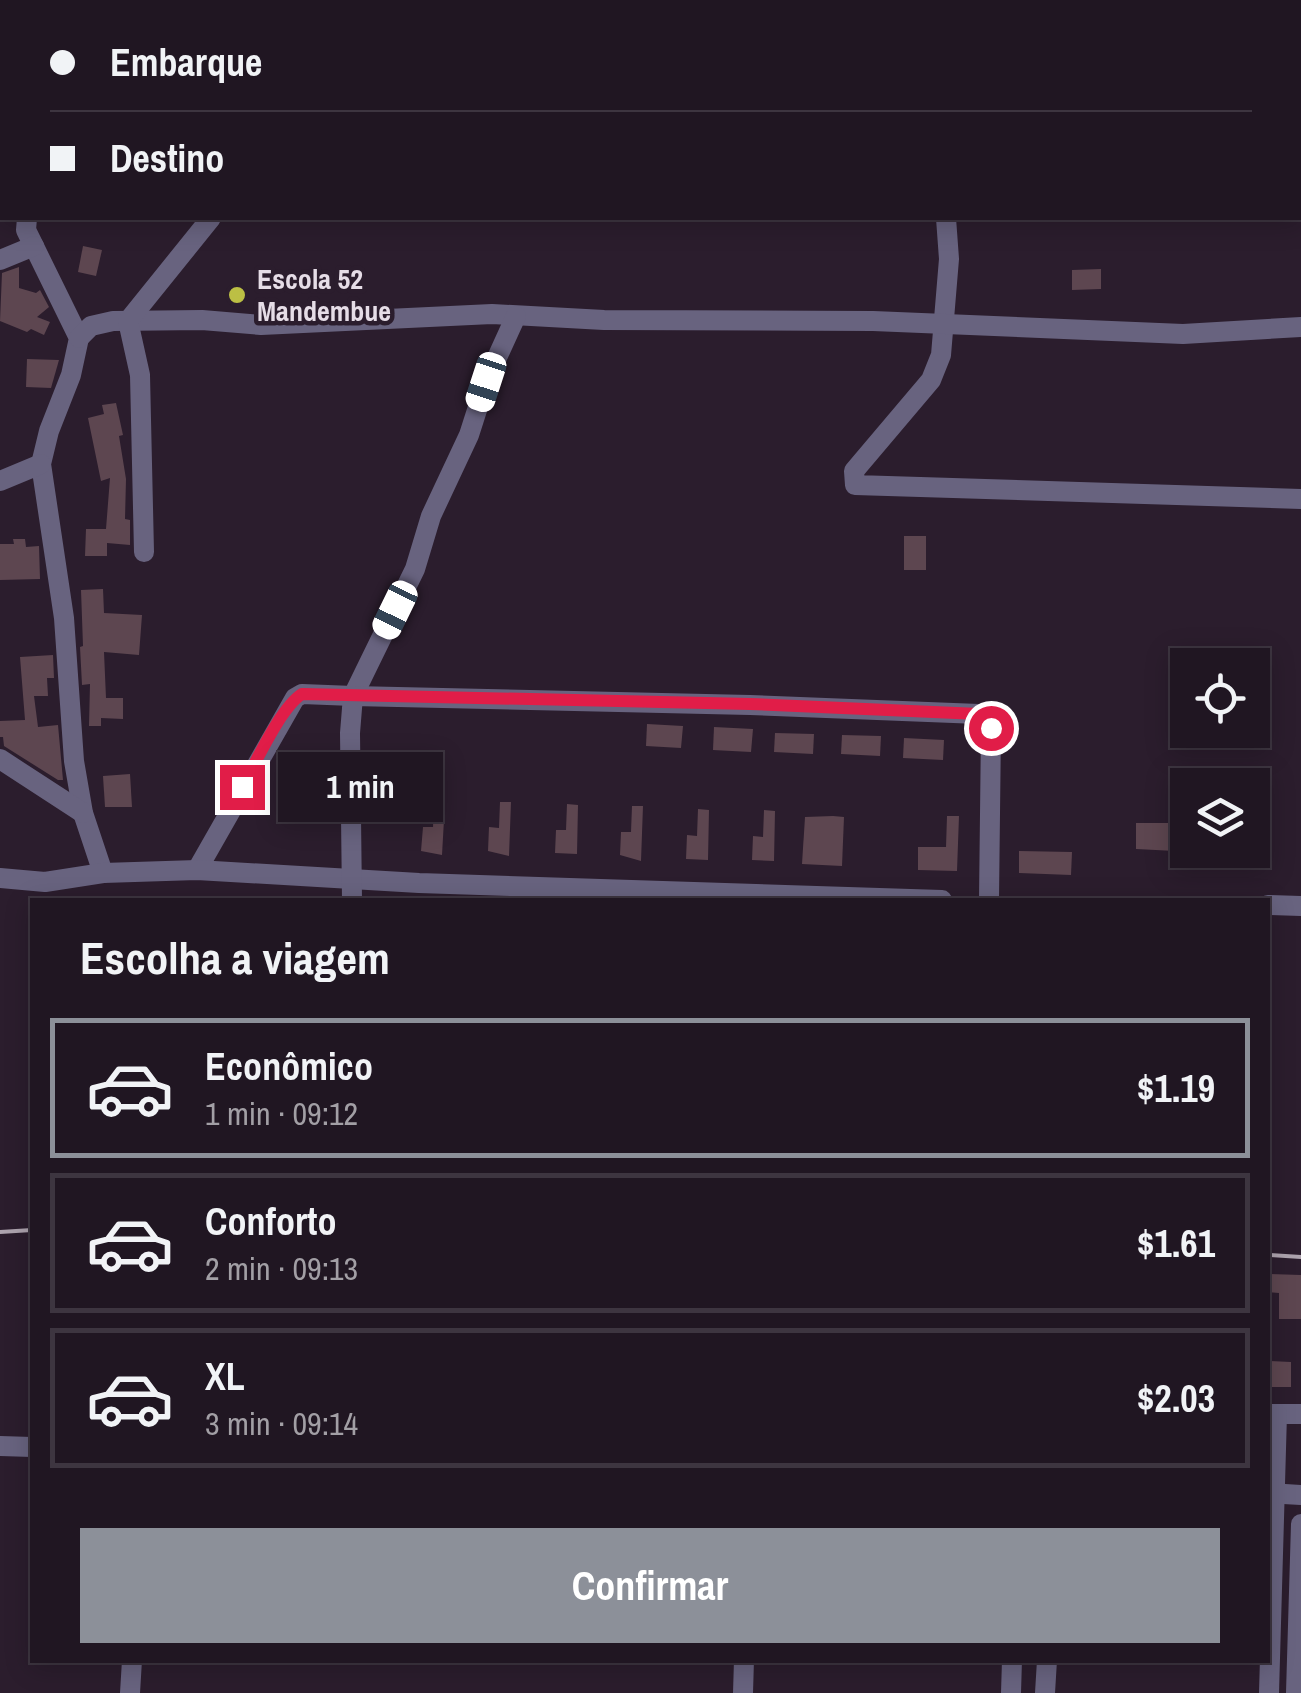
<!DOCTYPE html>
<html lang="pt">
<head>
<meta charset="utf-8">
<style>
  :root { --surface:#201622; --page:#281f2a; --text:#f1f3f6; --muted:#a29fa5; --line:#3d3540; --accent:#8c9099 }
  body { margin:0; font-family:"Archivo Narrow",sans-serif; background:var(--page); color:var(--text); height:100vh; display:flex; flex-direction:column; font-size:38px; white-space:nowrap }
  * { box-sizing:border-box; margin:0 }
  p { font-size:32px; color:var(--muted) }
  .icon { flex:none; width:55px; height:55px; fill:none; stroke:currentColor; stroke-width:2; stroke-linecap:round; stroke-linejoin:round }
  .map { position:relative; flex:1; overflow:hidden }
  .drawer { position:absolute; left:30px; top:898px; width:1240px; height:765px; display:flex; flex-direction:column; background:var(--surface); border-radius:0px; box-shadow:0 5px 25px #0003,0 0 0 2px var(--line) }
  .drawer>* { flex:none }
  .banner { position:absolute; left:0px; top:0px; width:1302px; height:220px; box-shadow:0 5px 25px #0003,0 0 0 2px var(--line); display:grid; align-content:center; height:220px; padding:0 50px; background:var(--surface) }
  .controls { position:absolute; left:1170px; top:648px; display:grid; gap:20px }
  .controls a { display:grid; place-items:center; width:100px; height:100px; border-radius:0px; background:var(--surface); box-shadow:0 5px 25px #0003,0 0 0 2px var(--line); font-size:50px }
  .end { position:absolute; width:45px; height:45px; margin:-22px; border:12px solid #e11d48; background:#fff; box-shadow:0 0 0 5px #fff }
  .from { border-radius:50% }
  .bubble { position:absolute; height:70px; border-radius:0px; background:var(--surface); box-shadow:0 5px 25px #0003,0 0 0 2px var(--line); font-size:32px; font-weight:700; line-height:70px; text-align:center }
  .car { position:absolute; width:30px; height:60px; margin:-30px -15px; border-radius:12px; box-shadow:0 0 8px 2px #0007; background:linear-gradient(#fff 24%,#345 0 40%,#fff 0 76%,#345 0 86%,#fff 0) }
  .banner b { display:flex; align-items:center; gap:35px; height:95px; font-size:38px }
  .banner b+b { border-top:2px solid var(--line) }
  .banner i { width:25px; height:25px; background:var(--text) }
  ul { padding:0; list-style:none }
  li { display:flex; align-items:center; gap:30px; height:140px; margin:0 20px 15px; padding:0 30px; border:5px solid var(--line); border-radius:0px }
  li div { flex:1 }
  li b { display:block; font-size:38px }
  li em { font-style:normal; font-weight:700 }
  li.on { border-color:var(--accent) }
  li>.icon { width:90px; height:90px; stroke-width:1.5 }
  h2 { padding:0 50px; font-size:45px; line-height:120px }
  .cta { display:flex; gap:20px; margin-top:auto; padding:20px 50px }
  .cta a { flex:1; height:115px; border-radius:0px; background:var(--accent); color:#fff; font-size:40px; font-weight:700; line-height:115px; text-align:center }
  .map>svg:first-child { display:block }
</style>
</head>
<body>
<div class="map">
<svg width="1301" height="1693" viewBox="0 0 1301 1693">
  <rect width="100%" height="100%" fill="#2b1d2d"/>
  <!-- building -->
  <g fill="#5d4650">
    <polygon points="83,246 102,250 96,276 78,272"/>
    <polygon points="19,267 19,288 36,293 40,290 49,307 37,317 50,322 44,335 31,329 27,332 0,321 2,273"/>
    <polygon points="1101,269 1101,289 1072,290 1072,270"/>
    <polygon points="27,359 59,360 51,388 26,387"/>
    <polygon points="116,403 123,435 119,436 126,479 125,519 130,520 130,545 107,543 107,556 85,556 86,529 106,529 110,478 101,481 88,418 104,414 102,405"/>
    <rect x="904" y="536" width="22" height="34"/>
    <polygon points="13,539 25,539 26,547 39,546 40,579 0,580 0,544 14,544"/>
    <polygon points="103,589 104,613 142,615 139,655 104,652 106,698 123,698 123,719 101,718 101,726 89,726 90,684 82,685 80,647 83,646 81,590"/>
    <polygon points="53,655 54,678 47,678 48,696 34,696 38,727 58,725 63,780 58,780 4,746 3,737 0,737 0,721 25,720 20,657"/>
    <polygon points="647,724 683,726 681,748 646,746"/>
    <polygon points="714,727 753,729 751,752 713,750"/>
    <polygon points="775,733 814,734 813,754 774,752"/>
    <polygon points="842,735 881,736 880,756 841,754"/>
    <polygon points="904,738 944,740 943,760 903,758"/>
    <polygon points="130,774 132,807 105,807 103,776"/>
    <polygon points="434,801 445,802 442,855 421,851 423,827 433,827"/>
    <polygon points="500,802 511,802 509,856 488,851 489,827 499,828"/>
    <polygon points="567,804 578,805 577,854 555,853 556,830 566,830"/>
    <polygon points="632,806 643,806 641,861 620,855 621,832 631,832"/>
    <polygon points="698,809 709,810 708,860 686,859 687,835 697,836"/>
    <polygon points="764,810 775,811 774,861 752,860 753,836 763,837"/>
    <polygon points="833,816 844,817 842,866 802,864 805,817"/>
    <polygon points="947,816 959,816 957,871 918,870 918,847 946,847"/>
    <polygon points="1136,823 1176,823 1175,851 1136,849"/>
    <polygon points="1019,851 1072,852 1071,875 1019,873"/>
    <polygon points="1268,1274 1301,1275 1301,1319 1279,1319 1279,1293 1268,1292"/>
    <polygon points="1268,1361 1291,1362 1291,1387 1268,1387"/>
  </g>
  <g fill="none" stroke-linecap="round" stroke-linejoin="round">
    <!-- minor -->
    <g stroke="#68637f" stroke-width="20">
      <polyline points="265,0 265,2"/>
      <polyline points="559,0 559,2"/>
      <polyline points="805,0 809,2"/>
      <polyline points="66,2 67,0"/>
      <polyline points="384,2 385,0"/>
      <polyline points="928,2 932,0"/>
      <polyline points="0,139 2,140"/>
      <polyline points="1300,159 1301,159"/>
      <polyline points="27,218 26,230 79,338 71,375 49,431 41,464 64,618 74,761 83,813 103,873"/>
      <polyline points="946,218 949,259 941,355 931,380 854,471 855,485 1301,499"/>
      <polyline points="0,260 34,246"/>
      <polyline points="79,338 91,326 113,321 202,320 261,325 492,314 604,320 873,321 1183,334 1301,327"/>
      <polyline points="0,481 41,464"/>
      <polyline points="144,552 140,375 128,321 211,218"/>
      <polyline points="0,759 83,813"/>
      <polyline points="197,870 295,698 302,694 353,696 415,569 431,516 469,435 486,382 516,316"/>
      <polyline points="0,878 45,882 103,873 197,870 419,883 942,900"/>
      <polyline points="352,900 350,733 353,696 750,705 979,714 991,728 989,900"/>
      <polyline points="1268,905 1301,906"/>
      <polyline points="1268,1414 1301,1414"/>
      <polyline points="0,1446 32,1447"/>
      <polyline points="1268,1493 1301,1495"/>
      <polyline points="130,1693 132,1660"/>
      <polyline points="743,1693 744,1660"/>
      <polyline points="1011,1693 1012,1660"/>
      <polyline points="1045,1693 1047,1660"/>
      <polyline points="1269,1693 1277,1414"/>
      <polyline points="1296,1693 1301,1524"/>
    </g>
    <!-- rail -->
    <g stroke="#ada3ae" stroke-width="4">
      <polyline points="0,1232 32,1230"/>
      <polyline points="1268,1255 1301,1257"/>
    </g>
  </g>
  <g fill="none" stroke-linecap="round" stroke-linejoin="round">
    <!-- route -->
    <path stroke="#e11d48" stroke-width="12" d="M242 787C256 763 280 708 302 694L750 704 979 714 991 728"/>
  </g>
  <!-- markers -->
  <circle fill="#bcbf44" stroke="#2b1d2d" stroke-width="4" cx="237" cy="295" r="10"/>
  <g text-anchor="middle" stroke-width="9" stroke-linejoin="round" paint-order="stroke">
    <!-- poi labels -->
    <g font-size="28" font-weight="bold" fill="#e6dde7" stroke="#2b1d2d" text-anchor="start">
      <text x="257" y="289">Escola 52<tspan x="257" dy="32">Mandembue</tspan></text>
    </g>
  </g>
</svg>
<div class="controls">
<a><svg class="icon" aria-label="locate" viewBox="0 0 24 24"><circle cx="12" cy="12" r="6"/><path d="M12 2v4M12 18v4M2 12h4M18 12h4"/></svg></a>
<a><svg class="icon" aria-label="layers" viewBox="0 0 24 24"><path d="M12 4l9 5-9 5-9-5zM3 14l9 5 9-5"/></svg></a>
</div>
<i class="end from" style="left:991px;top:728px"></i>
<i class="end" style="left:242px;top:787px"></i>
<div class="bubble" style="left:278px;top:752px;width:165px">1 min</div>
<i class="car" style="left:486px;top:382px;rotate:198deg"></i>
<i class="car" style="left:395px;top:610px;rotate:206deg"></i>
<div class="banner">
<b><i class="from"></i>Embarque</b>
<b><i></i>Destino</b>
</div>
<section class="drawer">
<h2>Escolha a viagem</h2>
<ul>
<li class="on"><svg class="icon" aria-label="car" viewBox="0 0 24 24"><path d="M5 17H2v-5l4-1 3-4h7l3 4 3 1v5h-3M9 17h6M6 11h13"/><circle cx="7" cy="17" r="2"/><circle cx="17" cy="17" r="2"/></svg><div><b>Econômico</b><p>1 min · 09:12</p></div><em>$1.19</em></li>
<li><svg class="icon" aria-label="car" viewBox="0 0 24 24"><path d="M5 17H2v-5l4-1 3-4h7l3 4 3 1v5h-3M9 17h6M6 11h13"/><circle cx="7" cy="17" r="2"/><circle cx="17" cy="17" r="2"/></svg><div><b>Conforto</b><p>2 min · 09:13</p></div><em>$1.61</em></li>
<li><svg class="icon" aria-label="car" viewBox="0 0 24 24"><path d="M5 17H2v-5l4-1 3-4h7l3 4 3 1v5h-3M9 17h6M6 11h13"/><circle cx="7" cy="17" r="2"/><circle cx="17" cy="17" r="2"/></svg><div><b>XL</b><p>3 min · 09:14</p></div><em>$2.03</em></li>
</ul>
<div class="cta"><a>Confirmar</a></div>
</section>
</div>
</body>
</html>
